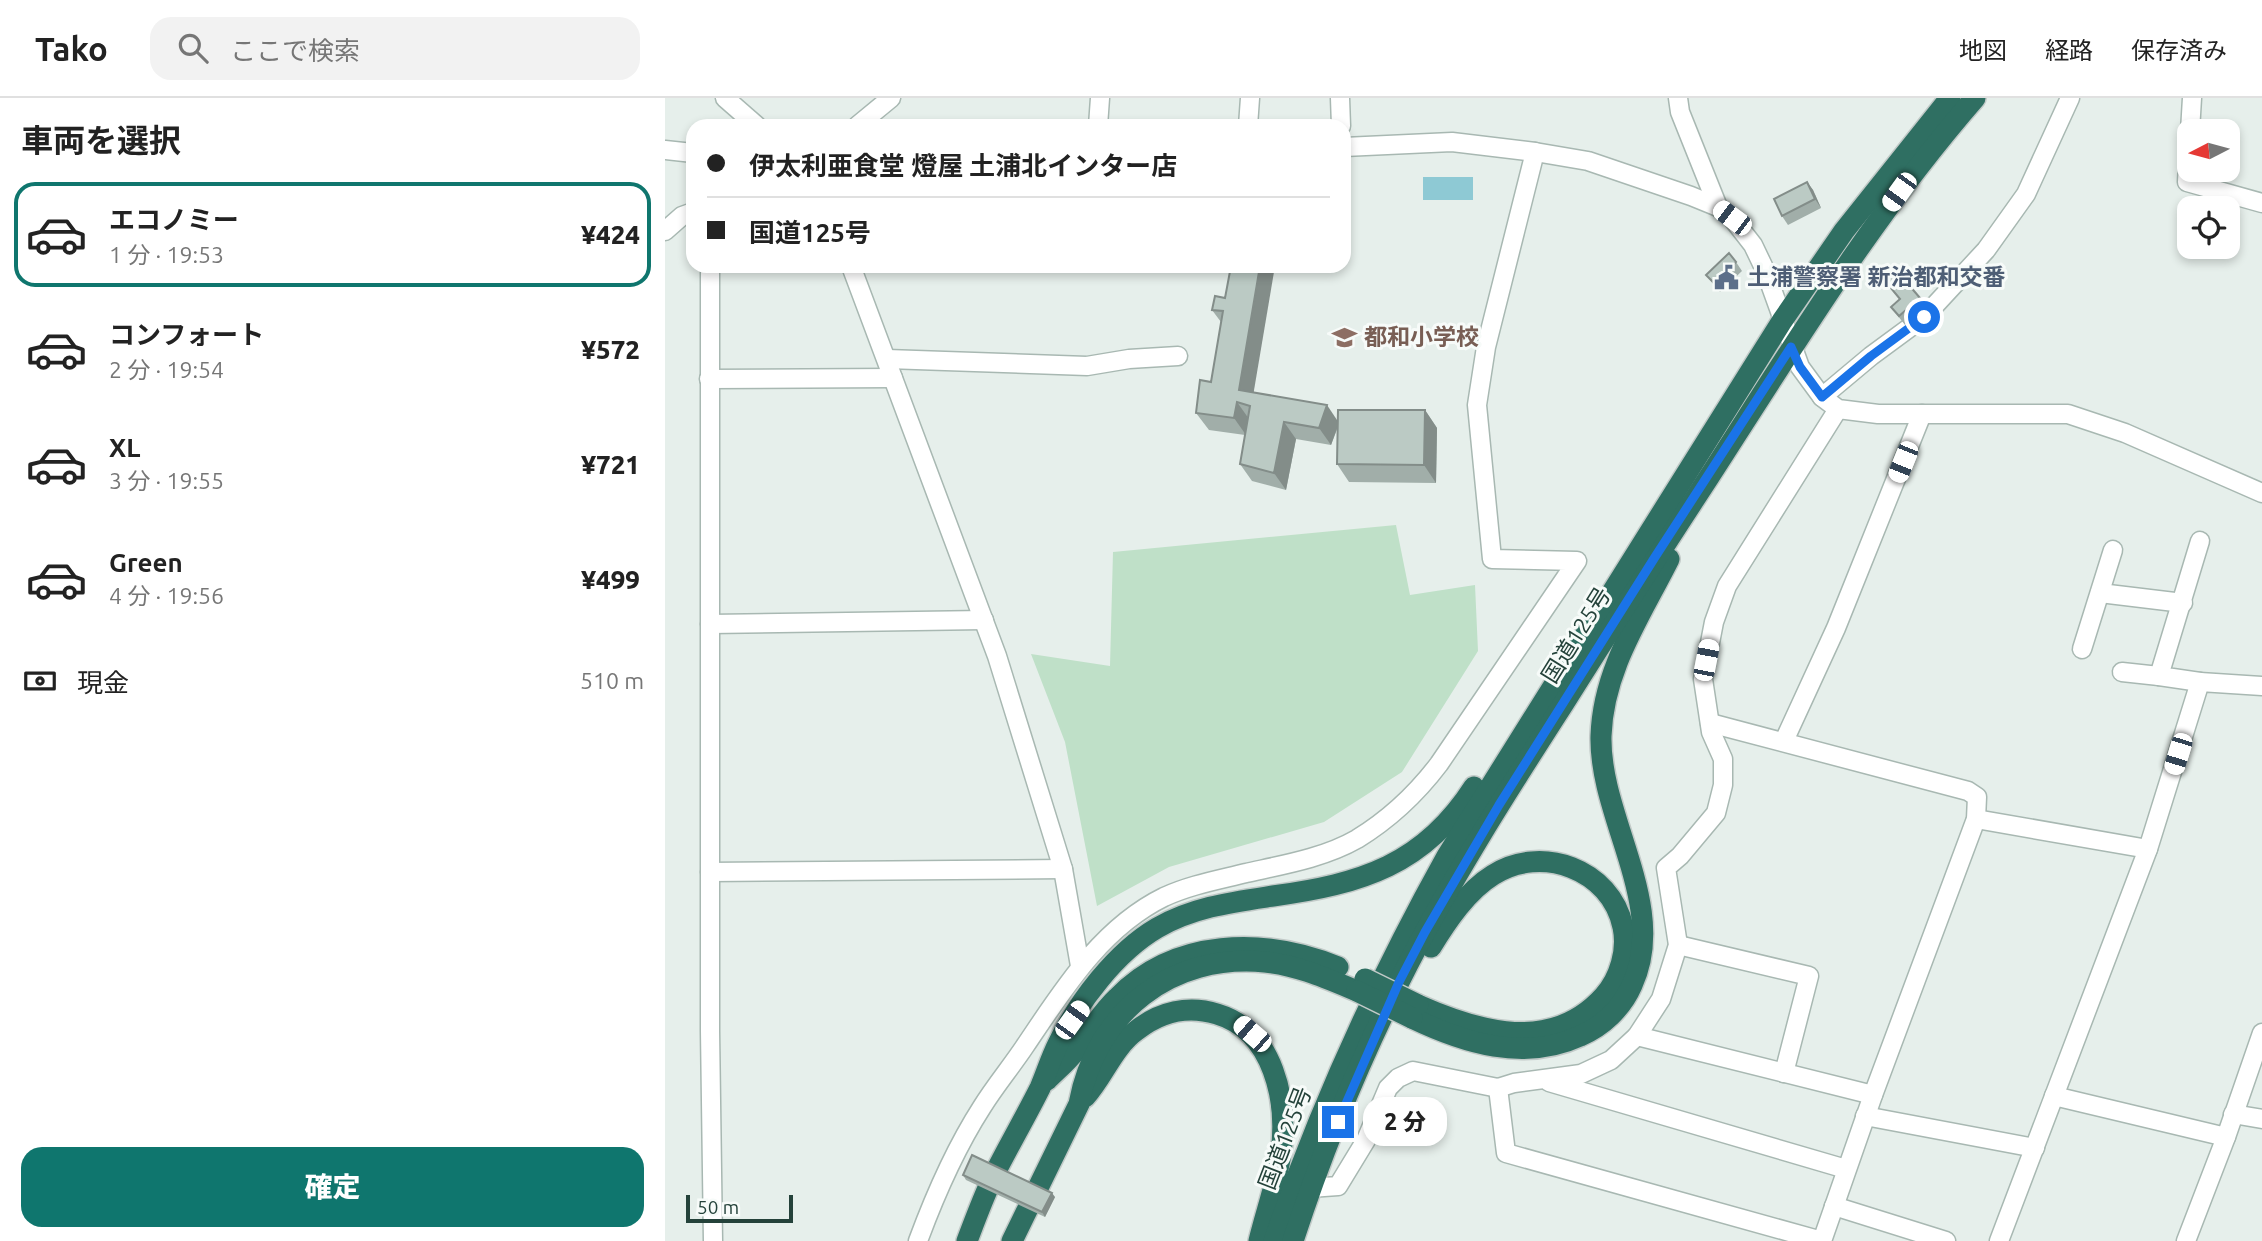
<!DOCTYPE html>
<html lang="ja">
<head>
<meta charset="utf-8">
<style>
  :root { --surface:#fff; --page:#f2f2f2; --text:#222; --muted:#767676; --line:#e0e0e0; --accent:#0f766e }
  body { margin:0; font-family:Ubuntu,"Noto Sans JP",sans-serif; background:var(--page); color:var(--text); height:100vh; display:flex; flex-direction:column; font-size:26px; white-space:nowrap }
  * { box-sizing:border-box; margin:0 }
  p { font-size:23px; color:var(--muted) }
  .icon { flex:none; width:38px; height:38px; fill:none; stroke:currentColor; stroke-width:2; stroke-linecap:round; stroke-linejoin:round }
  .map { position:relative; flex:1; overflow:hidden }
  .details { display:flex; flex-direction:column; background:var(--surface); width:665px }
  .details>* { flex:none }
  .banner { position:absolute; left:21px; top:21px; width:665px; height:154px; border-radius:21px; box-shadow:0 4px 10px #0003; display:grid; align-content:center; height:154px; padding:0 21px; background:var(--surface) }
  .needle { width:46px; rotate:264deg }
  .buttons { position:absolute; left:1512px; top:21px; display:grid; gap:14px }
  .buttons a { display:grid; place-items:center; width:63px; height:63px; border-radius:14px; background:var(--surface); box-shadow:0 4px 10px #0003; font-size:35px }
  .scale { position:absolute; left:21px; bottom:18px; width:107px; box-sizing:border-box; padding-left:7px; border:4px solid #24423a; border-top:0; font-size:19px; line-height:24px; white-space:nowrap; color:#24423a; -webkit-text-stroke:5px #f7fbf9; paint-order:stroke }
  .end { position:absolute; width:32px; height:32px; margin:-16px; border:9px solid #1a73e8; background:#fff; box-shadow:0 0 0 4px #fff }
  .from { border-radius:50% }
  .bubble { position:absolute; height:49px; border-radius:21px; background:var(--surface); box-shadow:0 4px 10px #0003; font-size:23px; font-weight:800; line-height:49px; text-align:center }
  .car { position:absolute; width:21px; height:42px; margin:-21px -10px; border-radius:9px; box-shadow:0 0 5px 2px #0007; background:linear-gradient(#fff 24%,#345 0 40%,#fff 0 76%,#345 0 86%,#fff 0) }
  .banner b { display:flex; align-items:center; gap:24px; height:66px; font-size:26px }
  .banner b+b { border-top:2px solid var(--line) }
  .banner i { width:18px; height:18px; background:var(--text) }
  ul { padding:0; list-style:none }
  li { display:flex; align-items:center; gap:21px; height:105px; margin:0 14px 10px; padding:0 7px; border:4px solid transparent; border-radius:21px }
  li div { flex:1 }
  li b { display:block; font-size:26px }
  li em { font-style:normal; font-weight:800 }
  li.current { border-color:var(--accent) }
  li>.icon { width:63px; height:63px; stroke-width:1.5 }
  h2 { padding:0 21px; font-size:32px; line-height:84px }
  .pay { display:flex; align-items:center; gap:18px; height:77px; padding:0 21px; font-size:26px }
  .pay p { margin-inline-start:auto }
  .action { display:flex; gap:14px; margin-top:auto; padding:14px 21px }
  .action a { flex:1; height:80px; border-radius:21px; background:var(--accent); color:#fff; font-size:28px; font-weight:800; line-height:80px; text-align:center }
  header { display:flex; align-items:center; gap:42px; box-sizing:border-box; height:98px; padding:0 35px; background:var(--surface); border-bottom:2px solid var(--line) }
  header strong { font-size:33px }
  nav { display:flex; gap:38px; margin-inline-start:auto; font-size:24px }
  .search { width:490px; height:63px; background:var(--page); display:flex; align-items:center; gap:18px; box-sizing:border-box; padding:0 24px; border-radius:21px; color:var(--muted); font-size:26px }
  main { display:flex; flex:1; min-height:0 }
  .map>svg:first-child { display:block }
</style>
</head>
<body>
<header>
<strong>Tako</strong>
<div class="search"><svg class="icon" aria-label="search" viewBox="0 0 24 24"><circle cx="10" cy="10" r="6"/><path d="M15 15l6 6"/></svg>ここで検索</div>
<nav><a>地図</a><a>経路</a><a>保存済み</a></nav>
</header>
<main>
<section class="details">
<h2>車両を選択</h2>
<ul>
<li class="current"><svg class="icon" aria-label="car" viewBox="0 0 24 24"><path d="M5 17H2v-5l4-1 3-4h7l3 4 3 1v5h-3M9 17h6M6 11h13"/><circle cx="7" cy="17" r="2"/><circle cx="17" cy="17" r="2"/></svg><div><b>エコノミー</b><p>1 分 · 19:53</p></div><em>¥424</em></li>
<li><svg class="icon" aria-label="car" viewBox="0 0 24 24"><path d="M5 17H2v-5l4-1 3-4h7l3 4 3 1v5h-3M9 17h6M6 11h13"/><circle cx="7" cy="17" r="2"/><circle cx="17" cy="17" r="2"/></svg><div><b>コンフォート</b><p>2 分 · 19:54</p></div><em>¥572</em></li>
<li><svg class="icon" aria-label="car" viewBox="0 0 24 24"><path d="M5 17H2v-5l4-1 3-4h7l3 4 3 1v5h-3M9 17h6M6 11h13"/><circle cx="7" cy="17" r="2"/><circle cx="17" cy="17" r="2"/></svg><div><b>XL</b><p>3 分 · 19:55</p></div><em>¥721</em></li>
<li><svg class="icon" aria-label="car" viewBox="0 0 24 24"><path d="M5 17H2v-5l4-1 3-4h7l3 4 3 1v5h-3M9 17h6M6 11h13"/><circle cx="7" cy="17" r="2"/><circle cx="17" cy="17" r="2"/></svg><div><b>Green</b><p>4 分 · 19:56</p></div><em>¥499</em></li>
</ul>
<div class="pay"><svg class="icon" aria-label="cash" viewBox="0 0 24 24"><path d="M3 7h18v10H3z"/><circle cx="12" cy="12" r="2"/></svg>現金<p>510 m</p></div>
<div class="action"><a>確定</a></div>
</section>
<div class="map">
<svg width="1597" height="1143" viewBox="0 0 1597 1143">
  <rect width="100%" height="100%" fill="#e6efeb"/>
  <!-- green -->
  <polygon fill="#bfe0c8" points="731,427 745,497 810,487 813,553 737,674 659,724 504,769 432,808 400,644 366,556 445,568 448,454"/>
  <!-- water -->
  <rect fill="#8ec9d4" x="758" y="79" width="50" height="23"/>
  <g fill="none" stroke-linecap="round" stroke-linejoin="round">
    <defs>
      <g id="minor">
        <polyline points="60,0 92,28"/>
        <polyline points="675,0 676,28"/>
        <polyline points="1013,0 1015,14 1053,109"/>
        <polyline points="192,28 226,0"/>
        <polyline points="433,28 435,0"/>
        <polyline points="583,28 585,0"/>
        <polyline points="1525,33 1527,0"/>
        <polyline points="1524,48 1522,84 1597,105"/>
        <polyline points="679,49 787,44 870,54 923,63 1026,98 1053,109 1067,120 1088,147 1100,172 1135,269 1157,299 1173,311 1213,316 1403,316 1460,335 1597,395"/>
        <polyline points="0,52 28,55"/>
        <polyline points="0,133 17,118 28,114"/>
        <polyline points="45,168 45,933 48,1143"/>
        <polyline points="186,168 332,558 398,771 415,868"/>
        <polyline points="222,261 422,268 464,261 513,258"/>
        <polyline points="44,281 228,280"/>
        <polyline points="1157,299 1206,258 1259,219 1321,152 1361,96 1405,0"/>
        <polyline points="1435,495 1518,505"/>
        <polyline points="45,526 319,522"/>
        <polyline points="1417,551 1448,452"/>
        <polyline points="1457,574 1494,578"/>
        <polyline points="1535,584 1494,578 1535,443"/>
        <polyline points="1045,625 1303,693 1312,699 1311,721 1208,997 1157,1143"/>
        <polyline points="1119,643 1171,530 1257,316"/>
        <polyline points="1311,721 1483,751"/>
        <polyline points="45,774 398,771"/>
        <polyline points="1013,847 1144,878 1119,975"/>
        <polyline points="972,938 1208,997"/>
        <polyline points="884,984 1181,1071"/>
        <polyline points="833,990 841,1055 1157,1143"/>
        <polyline points="1389,998 1561,1039"/>
        <polyline points="1568,1016 1597,1021"/>
        <polyline points="1200,1018 1370,1050"/>
        <polyline points="645,1090 673,1088 701,1042 723,990 733,980 748,973 833,990 849,985 916,976 946,962 972,938 996,901 1013,847 1001,770 1015,758 1051,715 1058,687 1058,661 1046,634 1038,581 1049,524 1062,488 1173,311"/>
        <polyline points="1169,1108 1281,1143"/>
        <path d="M253 1143C270 1097 290 1051 317 1009 330 988 346 969 360 948 398 892 436 830 499 799 525 787 553 782 581 775 617 767 659 760 692 741 723 722 752 695 774 666L912 463 827 461 812 307 821 249 870 54"/>
        <polyline points="1334,1143 1483,751 1535,584 1597,588"/>
        <polyline points="1521,1143 1561,1039 1597,935"/>
      </g>
      <g id="highway">
        <path d="M753 907C814 934 887 956 939 898 955 880 963 852 958 829 946 771 876 746 828 777 802 793 782 823 766 849"/>
        <path d="M747 920C799 945 859 964 915 938 938 928 957 910 967 887 1004 808 934 720 936 638 938 572 975 519 1004 461"/>
        <path d="M382 982C392 972 404 962 412 951 425 934 436 915 452 900 510 840 599 839 673 869"/>
        <path d="M420 999C439 978 448 949 472 932 495 914 523 907 552 916 609 933 623 1003 616 1055 612 1084 601 1114 594 1143"/>
        <path d="M302 1143C310 1122 318 1100 328 1079 343 1049 360 1020 375 990 381 976 386 960 393 946 413 904 451 854 492 830 528 809 568 804 608 798 696 786 759 767 809 689"/>
        <path d="M347 1143 414 1006C431 914 506 855 600 864 632 867 663 881 692 893"/>
        <path d="M609 1143C655 1009 713 882 782 758L1117 223 1179 133 1285 0"/>
        <path d="M628 1143C657 1054 693 966 735 882 783 786 841 695 899 605 947 529 995 454 1044 379 1128 249 1208 117 1310 0"/>
      </g>
    </defs>
    <!-- minor casing -->
    <use href="#minor" stroke="#a8b8b2" stroke-width="21"/>
    <!-- highway casing -->
    <use href="#highway" stroke="#c2cac8" stroke-width="24"/>
    <!-- minor -->
    <use href="#minor" stroke="#fff" stroke-width="18"/>
    <!-- highway -->
    <use href="#highway" stroke="#2f6f62" stroke-width="21"/>
    <defs>
      <g id="highway-bridge">
        <polyline points="700,881 753,907"/>
        <polyline points="692,893 747,920"/>
      </g>
    </defs>
    <!-- highway-bridge casing -->
    <use href="#highway-bridge" stroke="#c2cac8" stroke-width="24" stroke-linecap="butt"/>
    <!-- highway-bridge -->
    <use href="#highway-bridge" stroke="#2f6f62" stroke-width="21"/>
  </g>
  <!-- wall -->
  <g fill="#a1aea9">
    <polygon points="1142,84 1148,92 1156,110 1123,127 1117,118"/>
    <polygon points="1071,164 1077,173 1055,194 1041,177"/>
    <polygon points="1220,183 1255,200 1261,209 1240,227 1226,209 1235,201"/>
    <polygon points="560,200 589,295 673,323 760,312 772,330 771,385 684,384 672,366 673,329 666,347 631,341 621,392 587,383 575,366 580,337 544,332 531,315 546,284 556,224 547,212"/>
    <polygon points="298,1077 390,1099 380,1119 301,1082"/>
  </g>
  <!-- shaded-wall -->
  <g fill="#838d89">
    <polygon points="1142,84 1148,92 1156,110 1150,101"/>
    <polygon points="595,168 610,168 586,310 574,292"/>
    <polygon points="572,304 584,321 581,337 569,320"/>
    <polygon points="662,307 674,325 666,347 654,330"/>
    <polygon points="760,312 772,330 771,385 759,367"/>
    <polygon points="619,324 631,341 621,392 609,375"/>
    <polygon points="387,1095 390,1099 380,1119 377,1114"/>
  </g>
  <!-- building -->
  <g fill="#bbcac4" stroke="#838d89" stroke-width="2">
    <polygon points="1142,84 1150,101 1117,118 1109,101"/>
    <polygon points="1064,155 1071,164 1049,185 1041,177"/>
    <polygon points="566,168 595,168 574,292 662,307 654,330 619,324 609,375 575,366 585,308 572,304 569,320 531,315 535,282 546,284 558,213 547,212 550,198 560,200"/>
    <polygon points="1232,173 1255,200 1234,218 1226,209 1235,201 1220,183"/>
    <polygon points="673,312 760,312 759,367 672,366"/>
    <polygon points="307,1057 387,1095 377,1114 298,1077"/>
  </g>
  <g fill="none" stroke-linecap="round" stroke-linejoin="round">
    <!-- route -->
    <polyline stroke="#1a73e8" stroke-width="9" points="673,1024 734,884 760,834 834,707 990,459 1126,249 1135,269 1157,299 1206,258 1259,219"/>
  </g>
  <!-- icons -->
  <defs>
    <symbol id="civic-bare" viewBox="-9 -9 18 18"><path d="M-.6-6.5H3V-4.5H.6V-3L4-1V1h2V6H-6V1h2V-1L-.6-3ZM-1.2 2.5V6h2.4V2.5Z" fill="#5c6f8a" stroke="#f7fbf9" stroke-width="2.5" paint-order="stroke"/></symbol>
    <symbol id="school-bare" viewBox="-9 -9 18 18"><path d="M0-5L7-2L0 1L-7-2ZM-4 1L0 2.5L4 1V4Q0 6-4 4Z" fill="#8d6e63" stroke="#f7fbf9" stroke-width="2.5" paint-order="stroke"/></symbol>
  </defs>
  <g fill-rule="evenodd">
    <use href="#civic-bare" x="1044" y="162" width="35" height="35"/>
    <use href="#school-bare" x="662" y="222" width="35" height="35"/>
  </g>
  <g text-anchor="middle" stroke-width="6" stroke-linejoin="round" paint-order="stroke">
    <!-- service labels -->
    <g font-size="23" font-weight="bold" fill="#4e5e75" stroke="#f7fbf9" text-anchor="start">
      <text x="1082" y="187">土浦警察署 新治都和交番</text>
    </g>
    <!-- education labels -->
    <g font-size="23" font-weight="bold" fill="#785e54" stroke="#f7fbf9" text-anchor="start">
      <text x="699" y="247">都和小学校</text>
    </g>
    <!-- street labels -->
    <g font-size="23" fill="#24423a" stroke="#f7fbf9">
      <text transform="translate(911 537) rotate(-58)" y="8">国道125号</text>
      <text transform="translate(620 1040) rotate(-69)" y="8">国道125号</text>
    </g>
  </g>
</svg>
<div class="buttons">
<a><svg class="needle" viewBox="-14 -14 28 28"><path d="M0-13l5 13h-10z" fill="#e53935"/><path d="M0 13l5-13h-10z" fill="#767676"/></svg></a>
<a><svg class="icon" aria-label="locate" viewBox="0 0 24 24"><circle cx="12" cy="12" r="6"/><path d="M12 2v4M12 18v4M2 12h4M18 12h4"/></svg></a>
</div>
<div class="scale">50 m</div>
<i class="end from" style="left:1259px;top:219px"></i>
<i class="end" style="left:673px;top:1024px"></i>
<div class="bubble" style="left:698px;top:999px;width:84px">2 分</div>
<i class="car" style="left:1234px;top:94px;rotate:216deg"></i>
<i class="car" style="left:1067px;top:120px;rotate:307deg"></i>
<i class="car" style="left:1238px;top:364px;rotate:202deg"></i>
<i class="car" style="left:1041px;top:562px;rotate:11deg"></i>
<i class="car" style="left:1513px;top:656px;rotate:197deg"></i>
<i class="car" style="left:407px;top:922px;rotate:36deg"></i>
<i class="car" style="left:587px;top:936px;rotate:311deg"></i>
<div class="banner">
<b><i class="from"></i>伊太利亜食堂 燈屋 土浦北インター店</b>
<b><i></i>国道125号</b>
</div>
</div>
</main>
</body>
</html>
